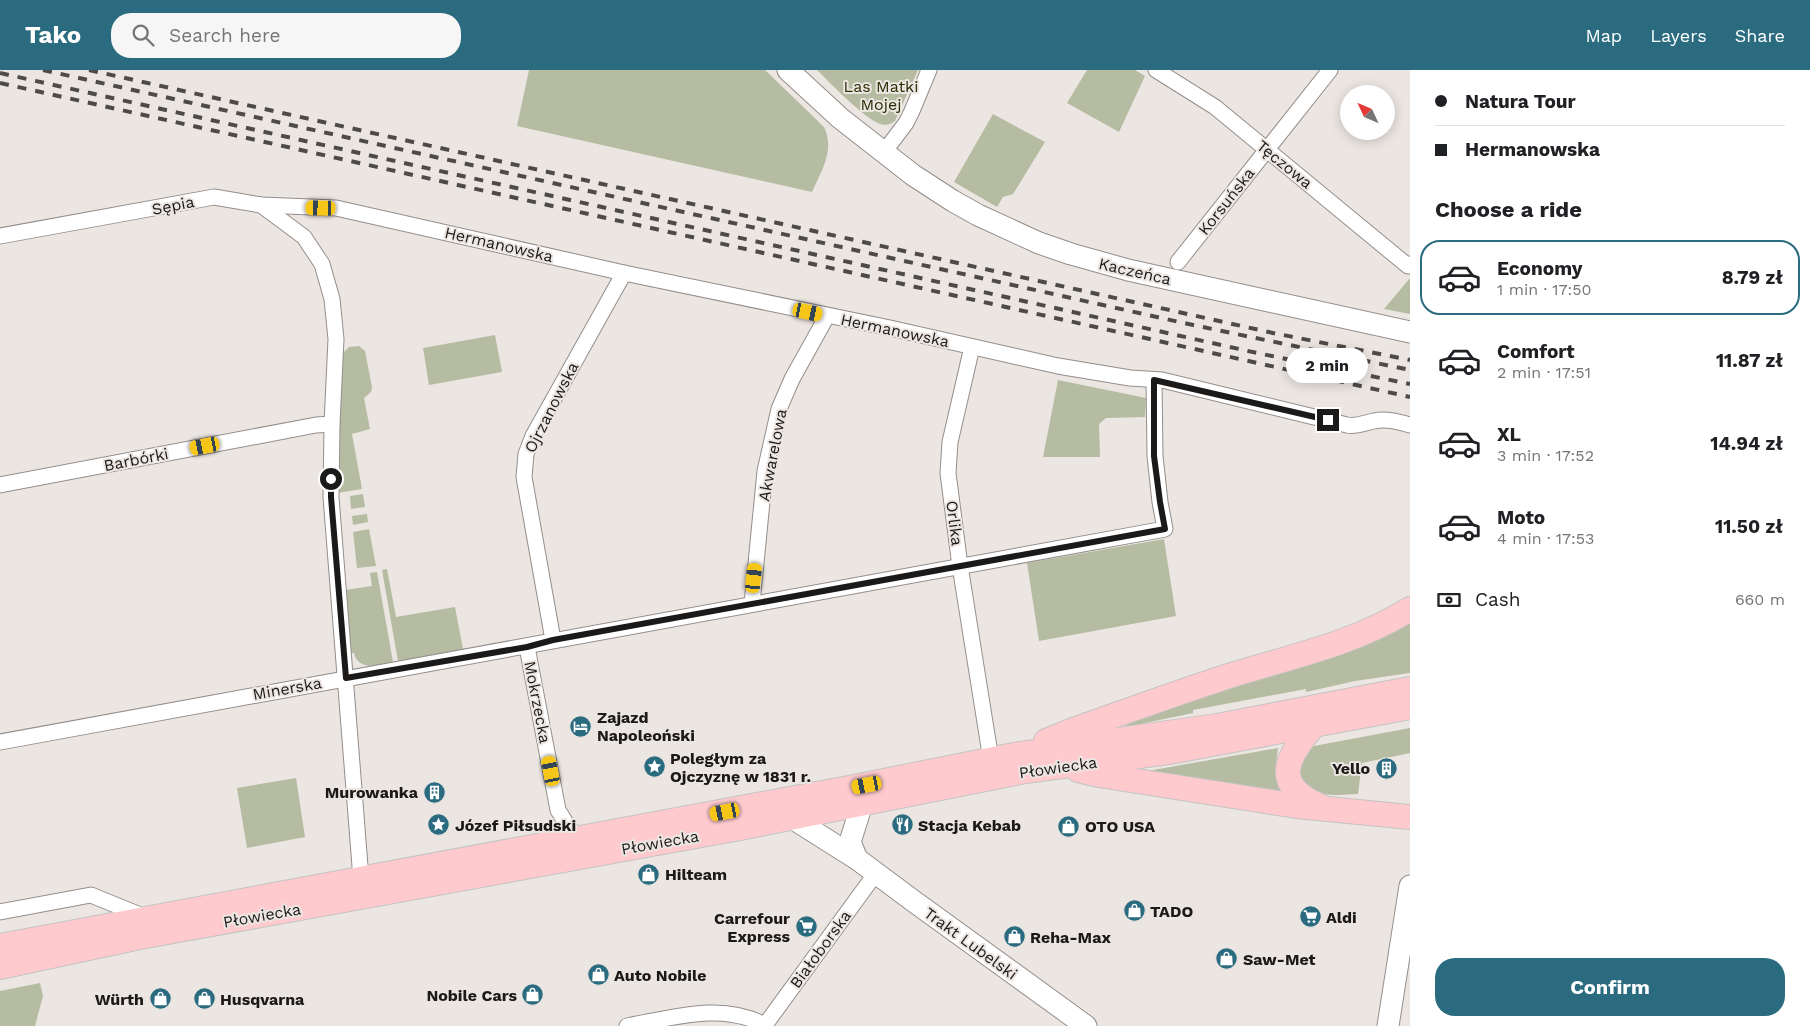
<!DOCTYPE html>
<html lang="en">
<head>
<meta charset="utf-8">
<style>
  :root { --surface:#fff; --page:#f6f6f6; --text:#202124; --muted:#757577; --line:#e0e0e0; --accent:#2a6b7f }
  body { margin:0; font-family:"Work Sans",sans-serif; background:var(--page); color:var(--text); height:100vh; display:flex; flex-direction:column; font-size:19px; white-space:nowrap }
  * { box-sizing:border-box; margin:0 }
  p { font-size:16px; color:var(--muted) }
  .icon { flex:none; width:28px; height:28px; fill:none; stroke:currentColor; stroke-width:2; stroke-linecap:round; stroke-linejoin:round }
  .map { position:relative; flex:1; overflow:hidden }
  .drawer { display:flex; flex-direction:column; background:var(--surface); width:400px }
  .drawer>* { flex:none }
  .top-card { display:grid; align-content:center; height:110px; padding:0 25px; background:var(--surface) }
  .needle { width:32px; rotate:314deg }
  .tools { position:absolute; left:1340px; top:15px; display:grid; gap:10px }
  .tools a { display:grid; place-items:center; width:55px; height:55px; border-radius:50%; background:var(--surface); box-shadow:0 2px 12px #0003; font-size:25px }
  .end { position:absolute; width:22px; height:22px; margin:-11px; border:6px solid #1c1a19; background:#fff; box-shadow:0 0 0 2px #fff }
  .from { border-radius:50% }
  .bubble { position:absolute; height:35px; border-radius:18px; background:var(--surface); box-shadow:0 2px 12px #0003; font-size:16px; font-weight:700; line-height:35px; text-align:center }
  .car { position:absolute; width:15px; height:30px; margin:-15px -8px; border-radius:6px; box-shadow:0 0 4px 1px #0007; background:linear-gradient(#f5c518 24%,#345 0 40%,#f5c518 0 76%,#345 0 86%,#f5c518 0) }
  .top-card b { display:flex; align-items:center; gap:18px; height:48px; font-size:19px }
  .top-card b+b { border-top:1px solid var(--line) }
  .top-card i { width:12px; height:12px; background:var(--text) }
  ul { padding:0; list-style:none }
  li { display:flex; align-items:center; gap:15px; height:75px; margin:0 10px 8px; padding:0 15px; border:2px solid transparent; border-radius:20px }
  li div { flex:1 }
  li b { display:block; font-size:19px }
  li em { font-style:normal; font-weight:700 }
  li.current { border-color:var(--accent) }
  li>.icon { width:45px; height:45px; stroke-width:1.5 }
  h2 { padding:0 25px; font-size:22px; line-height:60px }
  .pay { display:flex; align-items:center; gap:12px; height:55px; padding:0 25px; font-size:19px }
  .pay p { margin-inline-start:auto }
  .cta { display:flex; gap:10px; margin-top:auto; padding:10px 25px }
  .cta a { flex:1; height:58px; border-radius:20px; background:var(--accent); color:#fff; font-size:20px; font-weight:700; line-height:58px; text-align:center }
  header { display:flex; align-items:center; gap:30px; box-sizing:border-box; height:70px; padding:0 25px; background:var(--accent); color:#fff }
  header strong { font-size:24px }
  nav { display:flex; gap:28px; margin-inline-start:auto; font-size:18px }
  .search { width:350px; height:45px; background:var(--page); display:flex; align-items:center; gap:12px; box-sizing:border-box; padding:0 18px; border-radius:20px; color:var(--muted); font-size:19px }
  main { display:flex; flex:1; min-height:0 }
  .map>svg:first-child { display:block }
</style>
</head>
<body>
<header>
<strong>Tako</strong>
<div class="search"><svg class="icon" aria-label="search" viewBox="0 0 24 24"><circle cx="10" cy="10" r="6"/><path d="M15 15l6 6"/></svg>Search here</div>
<nav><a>Map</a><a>Layers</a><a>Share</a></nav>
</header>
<main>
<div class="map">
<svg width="1410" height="956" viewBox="0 0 1410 956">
  <rect width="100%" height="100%" fill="#ece6e2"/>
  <!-- green -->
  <g fill="#b6bca2">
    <path d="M529 0H765L824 57C835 80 822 100 812 122L517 56Z"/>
    <path d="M817 0H918L895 51C891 54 886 56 880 54 866 50 829 12 817 0Z"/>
    <polygon points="1087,0 1135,0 1145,6 1119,62 1067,33"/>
    <polygon points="993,44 1045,72 1013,124 1003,127 997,137 954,112"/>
    <polygon points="1410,208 1410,244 1384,239"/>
    <polygon points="495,265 502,302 429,315 423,278"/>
    <polygon points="359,276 365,281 372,317 371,322 364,328 370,359 352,364 362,419 337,423 343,283 349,277"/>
    <polygon points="1058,310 1146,328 1145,347 1106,348 1099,354 1100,387 1043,387"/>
    <polygon points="363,424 365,437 351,439 350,426"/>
    <polygon points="367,444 368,452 353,455 352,446"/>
    <polygon points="369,459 376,496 357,498 353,462"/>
    <polygon points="1164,469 1176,546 1039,571 1027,493"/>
    <polygon points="387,499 396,547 455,537 463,579 398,591 382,500"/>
    <path d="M377 502 393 592C378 595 359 602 354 583H351L345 520 372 516 370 503Z"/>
    <polygon points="1410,547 1410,603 1355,611 1306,622 1306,619 1193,640 1193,643 1126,657 1126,655 1141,647"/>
    <path d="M1410 658V683L1362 693 1358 724C1339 725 1299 730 1300 699 1301 689 1306 682 1314 676Z"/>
    <polygon points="1278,678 1275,705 1282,726 1138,700 1153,700"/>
    <polygon points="296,708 305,767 247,778 237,718"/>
    <polygon points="40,913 43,926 35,956 0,956 0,921"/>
  </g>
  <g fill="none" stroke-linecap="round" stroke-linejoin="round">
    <defs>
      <g id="street">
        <polyline points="1156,0 1215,37 1408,196 1410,194"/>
        <polyline points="884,82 906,53 912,41 929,0"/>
        <polyline points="261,135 304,167 322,194 332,229 336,269 332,354 331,427 361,809"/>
        <path d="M0 166 214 127 261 135 336 138 624 203 890 258 1058 296 1130 308 1162 310 1347 355C1358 357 1363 353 1374 351 1386 348 1399 352 1410 355"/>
        <polyline points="1178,192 1330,0"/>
        <polyline points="972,277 950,372 948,403 960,496 991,690"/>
        <polyline points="0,415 316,355 332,354"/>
        <polyline points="752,534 765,401 779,339 792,309 827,246"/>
        <polyline points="553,570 524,407 526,384 533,366 624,203"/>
        <polyline points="527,577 558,740 569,758 580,768"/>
        <polyline points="0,672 1165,459 1160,432 1155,386 1154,310"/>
        <polyline points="0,842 91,825 145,847"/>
        <polyline points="765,955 876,803"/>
        <path d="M627 956C672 948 724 931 766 956"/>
      </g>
      <g id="secondary">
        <polyline points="788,0 840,48 913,105 953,131 978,145 1039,173 1071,184 1128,200 1410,262"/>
        <polyline points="792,748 857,789 912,830 1086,956"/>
        <polyline points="857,789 850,772 862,734"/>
        <polyline points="1388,956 1410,816"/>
      </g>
      <g id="primary">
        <path d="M1313 656C1286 688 1271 715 1320 736"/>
        <path d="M1046 671 1068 662C1124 642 1179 622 1235 604 1294 586 1358 572 1410 539"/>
        <polyline points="1078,700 1099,705 1297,736 1410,747"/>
        <polyline points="0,876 849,718 1014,685 1217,656 1410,619"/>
        <polyline points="0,897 140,867 740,758 1025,701 1169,682 1410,637"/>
      </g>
    </defs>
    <!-- street casing -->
    <use href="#street" stroke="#948e8b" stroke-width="17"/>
    <!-- secondary casing -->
    <use href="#secondary" stroke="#948e8b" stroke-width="23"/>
    <!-- primary casing -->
    <use href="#primary" stroke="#c4c3c3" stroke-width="26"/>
    <!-- street -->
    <use href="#street" stroke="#fff" stroke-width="15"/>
    <!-- secondary -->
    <use href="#secondary" stroke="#fff" stroke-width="21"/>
    <!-- primary -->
    <use href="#primary" stroke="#fecace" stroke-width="24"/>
    <!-- rail -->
    <g stroke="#4d4a48" stroke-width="4" stroke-dasharray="9 9" stroke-linecap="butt">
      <polyline points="43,0 1193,255 1410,300"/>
      <polyline points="89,0 1273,263 1410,290"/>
      <polyline points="0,3 1257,283 1410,314"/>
      <polyline points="0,13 1410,327"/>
    </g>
  </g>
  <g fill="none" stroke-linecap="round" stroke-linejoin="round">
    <!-- route -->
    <polyline stroke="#1c1a19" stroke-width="6" points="331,409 331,427 346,608 527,577 553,570 1165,459 1160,432 1154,386 1154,310 1328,350"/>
  </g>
  <!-- icons -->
  <defs>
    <symbol id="hotel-disc" viewBox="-11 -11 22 22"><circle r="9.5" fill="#2a6b7f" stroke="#ece6e2"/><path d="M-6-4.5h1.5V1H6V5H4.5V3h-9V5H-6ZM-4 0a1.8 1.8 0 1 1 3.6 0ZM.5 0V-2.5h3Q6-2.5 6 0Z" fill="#fff"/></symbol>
    <symbol id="sight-disc" viewBox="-11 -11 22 22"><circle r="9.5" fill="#2a6b7f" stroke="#ece6e2"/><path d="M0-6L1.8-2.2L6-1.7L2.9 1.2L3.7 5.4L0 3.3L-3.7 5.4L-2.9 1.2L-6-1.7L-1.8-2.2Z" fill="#fff"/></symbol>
    <symbol id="building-disc" viewBox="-11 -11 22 22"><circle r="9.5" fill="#2a6b7f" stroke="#ece6e2"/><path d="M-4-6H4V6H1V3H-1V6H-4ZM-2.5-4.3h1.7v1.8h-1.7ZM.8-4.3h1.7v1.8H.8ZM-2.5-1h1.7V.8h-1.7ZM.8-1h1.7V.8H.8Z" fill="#fff"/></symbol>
    <symbol id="restaurant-disc" viewBox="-11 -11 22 22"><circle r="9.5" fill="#2a6b7f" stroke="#ece6e2"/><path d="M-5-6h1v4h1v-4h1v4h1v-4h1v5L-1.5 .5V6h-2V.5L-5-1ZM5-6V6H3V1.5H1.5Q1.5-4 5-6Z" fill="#fff"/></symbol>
    <symbol id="shop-disc" viewBox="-11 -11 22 22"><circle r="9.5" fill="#2a6b7f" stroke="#ece6e2"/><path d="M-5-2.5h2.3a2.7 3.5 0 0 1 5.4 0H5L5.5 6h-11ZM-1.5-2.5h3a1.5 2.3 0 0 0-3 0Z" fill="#fff"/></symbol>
    <symbol id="supermarket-disc" viewBox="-11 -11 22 22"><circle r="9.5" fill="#2a6b7f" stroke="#ece6e2"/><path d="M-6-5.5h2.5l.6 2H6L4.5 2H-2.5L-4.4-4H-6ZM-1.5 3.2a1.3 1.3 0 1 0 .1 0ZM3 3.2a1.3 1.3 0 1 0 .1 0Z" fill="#fff"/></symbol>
  </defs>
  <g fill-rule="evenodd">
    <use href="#hotel-disc" x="568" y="644" width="25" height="25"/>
    <use href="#sight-disc" x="642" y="684" width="25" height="25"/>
    <use href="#building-disc" x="1374" y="686" width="25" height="25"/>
    <use href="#building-disc" x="422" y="710" width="25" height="25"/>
    <use href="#sight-disc" x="426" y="742" width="25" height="25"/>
    <use href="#restaurant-disc" x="890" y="742" width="25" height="25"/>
    <use href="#shop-disc" x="1056" y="744" width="25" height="25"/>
    <use href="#shop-disc" x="636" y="792" width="25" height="25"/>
    <use href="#shop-disc" x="1122" y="828" width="25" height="25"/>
    <use href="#supermarket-disc" x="1298" y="834" width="25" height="25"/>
    <use href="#supermarket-disc" x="794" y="844" width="25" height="25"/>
    <use href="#shop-disc" x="1002" y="854" width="25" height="25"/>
    <use href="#shop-disc" x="1214" y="876" width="25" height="25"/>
    <use href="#shop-disc" x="586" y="892" width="25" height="25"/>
    <use href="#shop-disc" x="520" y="912" width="25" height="25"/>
    <use href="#shop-disc" x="148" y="916" width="25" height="25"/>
    <use href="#shop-disc" x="192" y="916" width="25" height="25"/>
  </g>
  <g text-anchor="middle" stroke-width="4" stroke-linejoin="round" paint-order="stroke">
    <!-- park labels -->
    <g font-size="16" fill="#272d00" stroke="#ece6e2">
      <text x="881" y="22">Las Matki<tspan x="881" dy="18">Mojej</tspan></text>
    </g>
    <!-- street labels -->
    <g font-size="16" fill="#1c1a19" stroke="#ece6e2">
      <text transform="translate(1285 94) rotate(39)" y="6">Tęczowa</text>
      <text transform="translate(1226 131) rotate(-52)" y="6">Korsuńska</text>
      <text transform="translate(173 135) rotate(-11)" y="6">Sępia</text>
      <text transform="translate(499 174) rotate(13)" y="6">Hermanowska</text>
      <text transform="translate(1135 201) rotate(13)" y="6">Kaczeńca</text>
      <text transform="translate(895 260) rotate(12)" y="6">Hermanowska</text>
      <text transform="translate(551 337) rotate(-63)" y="6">Ojrzanowska</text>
      <text transform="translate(772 385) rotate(-79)" y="6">Akwarelowa</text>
      <text transform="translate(136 389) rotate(-11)" y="6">Barbórki</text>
      <text transform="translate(955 453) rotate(83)" y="6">Orlika</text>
      <text transform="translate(287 618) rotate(-10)" y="6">Minerska</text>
      <text transform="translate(538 632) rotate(79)" y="6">Mokrzecka</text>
      <text transform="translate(1058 697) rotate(-8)" y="6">Płowiecka</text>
      <text transform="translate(660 772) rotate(-10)" y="6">Płowiecka</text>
      <text transform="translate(262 845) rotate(-10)" y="6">Płowiecka</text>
      <text transform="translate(971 873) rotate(36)" y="6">Trakt Lubelski</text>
      <text transform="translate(820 879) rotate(-54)" y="6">Białoborska</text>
    </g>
    <!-- poi labels -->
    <g font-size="16" font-weight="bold" fill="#1c1a19" stroke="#ece6e2" text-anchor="start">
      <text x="597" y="653">Zajazd<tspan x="597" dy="18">Napoleoński</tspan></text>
      <text x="670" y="694">Poległym za<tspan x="670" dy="18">Ojczyznę w 1831 r.</tspan></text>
      <text x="1370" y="704" text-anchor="end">Yello</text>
      <text x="418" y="728" text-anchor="end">Murowanka</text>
      <text x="455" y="761">Józef Piłsudski</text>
      <text x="918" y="761">Stacja Kebab</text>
      <text x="1085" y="762">OTO USA</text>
      <text x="665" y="810">Hilteam</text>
      <text x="1150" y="847">TADO</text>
      <text x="1326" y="853">Aldi</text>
      <text x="790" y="854" text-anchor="end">Carrefour<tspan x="790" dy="18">Express</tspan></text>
      <text x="1030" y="873">Reha-Max</text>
      <text x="1243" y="895">Saw-Met</text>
      <text x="614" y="911">Auto Nobile</text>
      <text x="517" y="931" text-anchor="end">Nobile Cars</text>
      <text x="144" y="935" text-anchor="end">Würth</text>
      <text x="220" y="935">Husqvarna</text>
    </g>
  </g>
</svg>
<div class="tools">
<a><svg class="needle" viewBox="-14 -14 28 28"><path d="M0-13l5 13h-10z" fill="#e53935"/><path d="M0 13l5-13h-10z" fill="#757577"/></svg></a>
</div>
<i class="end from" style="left:331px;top:409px"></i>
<i class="end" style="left:1328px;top:350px"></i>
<div class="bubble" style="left:1286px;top:278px;width:82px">2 min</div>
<i class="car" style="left:321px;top:138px;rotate:271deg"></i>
<i class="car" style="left:808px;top:242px;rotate:102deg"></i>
<i class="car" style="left:205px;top:376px;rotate:259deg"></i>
<i class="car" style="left:754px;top:508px;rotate:6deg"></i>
<i class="car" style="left:551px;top:701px;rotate:349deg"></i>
<i class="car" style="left:867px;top:715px;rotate:259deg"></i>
<i class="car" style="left:725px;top:742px;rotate:259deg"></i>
</div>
<section class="drawer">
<div class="top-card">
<b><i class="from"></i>Natura Tour</b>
<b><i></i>Hermanowska</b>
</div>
<h2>Choose a ride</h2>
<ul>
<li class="current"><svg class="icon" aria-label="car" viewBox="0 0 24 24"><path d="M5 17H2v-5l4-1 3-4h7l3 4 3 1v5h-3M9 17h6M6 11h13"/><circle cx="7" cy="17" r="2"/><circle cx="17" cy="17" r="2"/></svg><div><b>Economy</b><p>1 min · 17:50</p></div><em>8.79 zł</em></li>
<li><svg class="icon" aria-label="car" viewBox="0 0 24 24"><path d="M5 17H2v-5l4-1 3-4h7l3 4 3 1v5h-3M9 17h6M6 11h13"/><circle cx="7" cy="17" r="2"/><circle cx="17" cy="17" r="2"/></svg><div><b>Comfort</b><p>2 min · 17:51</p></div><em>11.87 zł</em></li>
<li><svg class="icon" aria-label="car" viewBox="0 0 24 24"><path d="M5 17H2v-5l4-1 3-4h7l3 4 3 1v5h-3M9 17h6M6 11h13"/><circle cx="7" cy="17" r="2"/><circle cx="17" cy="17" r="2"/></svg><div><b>XL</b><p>3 min · 17:52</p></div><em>14.94 zł</em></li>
<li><svg class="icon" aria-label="car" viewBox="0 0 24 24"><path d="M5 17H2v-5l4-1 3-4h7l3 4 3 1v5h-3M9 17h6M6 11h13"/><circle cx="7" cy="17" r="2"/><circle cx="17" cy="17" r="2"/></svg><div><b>Moto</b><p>4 min · 17:53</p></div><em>11.50 zł</em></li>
</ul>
<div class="pay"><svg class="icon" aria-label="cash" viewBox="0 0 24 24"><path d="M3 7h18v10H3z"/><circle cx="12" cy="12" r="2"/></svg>Cash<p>660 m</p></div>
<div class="cta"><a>Confirm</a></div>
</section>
</main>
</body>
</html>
